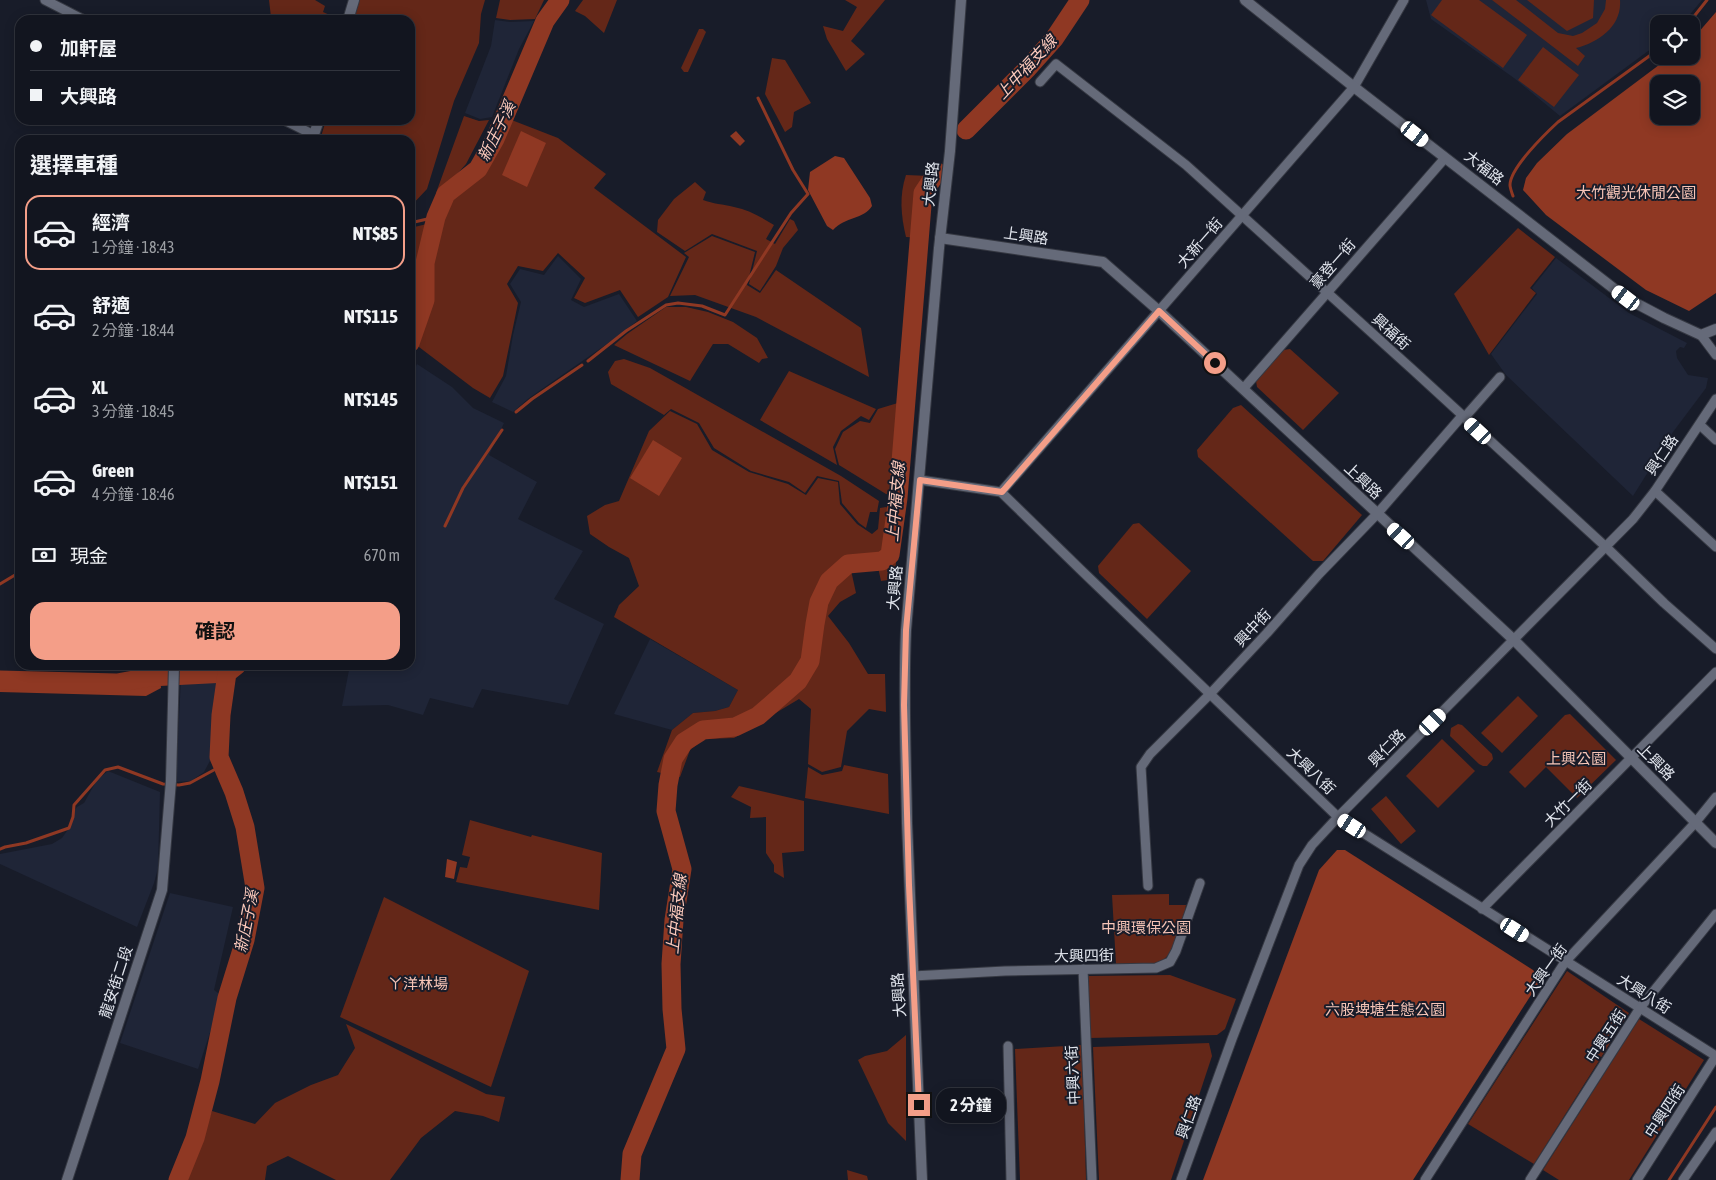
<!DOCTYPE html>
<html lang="zh-TW">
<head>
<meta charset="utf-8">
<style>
  :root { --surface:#12151f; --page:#1f222c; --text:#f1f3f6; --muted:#9c9fa4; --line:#31343d; --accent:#f49e88 }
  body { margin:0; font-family:"Asap Condensed","Noto Sans TC",sans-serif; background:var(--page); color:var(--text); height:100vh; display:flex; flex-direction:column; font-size:19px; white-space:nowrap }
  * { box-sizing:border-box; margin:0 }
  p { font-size:16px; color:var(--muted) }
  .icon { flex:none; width:28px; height:28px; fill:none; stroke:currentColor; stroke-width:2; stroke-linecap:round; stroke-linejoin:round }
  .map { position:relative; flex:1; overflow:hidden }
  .details { position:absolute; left:15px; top:135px; width:400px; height:535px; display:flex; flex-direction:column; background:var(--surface); border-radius:15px; box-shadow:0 2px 12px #0003,0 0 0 1px var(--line) }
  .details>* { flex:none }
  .guide { position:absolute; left:15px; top:15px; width:400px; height:110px; border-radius:15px; box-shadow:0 2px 12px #0003,0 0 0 1px var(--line); display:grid; align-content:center; height:110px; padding:0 15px; background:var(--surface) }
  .buttons { position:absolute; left:1650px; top:15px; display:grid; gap:10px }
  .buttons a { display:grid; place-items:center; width:50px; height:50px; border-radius:10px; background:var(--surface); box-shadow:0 2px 12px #0003,0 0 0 1px var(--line); font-size:25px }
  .end { position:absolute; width:22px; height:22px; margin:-11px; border:6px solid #f49e88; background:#111; box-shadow:0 0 0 2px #111 }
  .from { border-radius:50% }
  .bubble { position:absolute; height:35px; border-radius:15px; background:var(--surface); box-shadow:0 2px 12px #0003,0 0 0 1px var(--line); font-size:16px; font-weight:700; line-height:35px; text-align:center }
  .car { position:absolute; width:15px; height:30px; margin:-15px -8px; border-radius:6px; box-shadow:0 0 4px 1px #0007; background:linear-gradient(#fff 24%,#345 0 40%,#fff 0 76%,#345 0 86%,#fff 0) }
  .guide b { display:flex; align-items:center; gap:18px; height:48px; font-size:19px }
  .guide b+b { border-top:1px solid var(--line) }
  .guide i { width:12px; height:12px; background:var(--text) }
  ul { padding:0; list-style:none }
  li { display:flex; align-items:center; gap:15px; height:75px; margin:0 10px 8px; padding:0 5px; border:2px solid transparent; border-radius:15px }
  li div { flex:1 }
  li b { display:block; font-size:19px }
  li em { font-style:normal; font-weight:700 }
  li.on { border-color:var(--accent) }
  li>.icon { width:45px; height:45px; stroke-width:1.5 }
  h2 { padding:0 15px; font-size:22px; line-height:60px }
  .pay { display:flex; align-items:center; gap:12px; height:55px; padding:0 15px; font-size:19px }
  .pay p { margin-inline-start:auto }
  .primary-button { display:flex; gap:10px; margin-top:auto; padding:10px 15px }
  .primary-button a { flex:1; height:58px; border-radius:15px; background:var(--accent); color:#111; font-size:20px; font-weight:700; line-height:58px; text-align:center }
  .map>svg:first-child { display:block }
</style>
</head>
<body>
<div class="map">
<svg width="1716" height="1180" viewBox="0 0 1716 1180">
  <rect width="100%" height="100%" fill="#181c29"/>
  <!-- built -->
  <g fill="#1f2537">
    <polygon points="1426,0 1702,0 1682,24 1659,24 1659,43 1560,116 1514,78 1431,19"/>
    <polygon points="495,20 510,22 534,21 519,49 492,117 480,119 465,113 491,46"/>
    <polygon points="558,256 581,279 571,300 584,307 619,294 637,321 614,339 529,398 513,412 492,402 506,376 513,335 521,302 510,284 520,269 544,275"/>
    <polygon points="1556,258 1629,313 1687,343 1684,348 1680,347 1676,351 1677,358 1688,375 1708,378 1706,388 1673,432 1633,496 1506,375 1491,354 1537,294 1532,288"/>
    <polygon points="417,364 452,387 473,408 504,423 489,455 537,482 518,519 583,551 554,599 604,624 568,705 482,689 473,708 430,698 423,715 388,705 342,706 350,665 410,665 410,380"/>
    <polygon points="650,639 738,690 729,707 715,711 693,713 672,730 614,714"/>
    <polygon points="181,677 220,680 212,757 204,772 191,781 176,782"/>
    <polygon points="108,771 160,792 158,868 154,883 137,927 0,864 0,854 52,844 62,838 72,824 72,814 77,807 84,803 97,780"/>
    <polygon points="170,893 233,907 214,990 222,996 198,1069 120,1043"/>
  </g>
  <!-- green -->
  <g fill="#642718">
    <polygon points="269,0 315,0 325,6 323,12 334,17 333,20 270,20 271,17"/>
    <polygon points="359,0 485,0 481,14 479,43 454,101 427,189 410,207 410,140 320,140 326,120 410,120 410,20 353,20"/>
    <polygon points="500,0 544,0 535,19 510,20 496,18"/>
    <polygon points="583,0 617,0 604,33 585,16 575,11"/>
    <polygon points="845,0 885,0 851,41 865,54 846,71 827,39 823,26 843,31 857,7"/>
    <polygon points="1442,0 1479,0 1527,35 1503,68 1431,15"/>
    <path d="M1492 0H1516L1558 33 1573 36 1582 33 1597 23 1605 9 1606 0H1620C1622 26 1599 42 1576 48L1585 56 1578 66Z"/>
    <polygon points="1527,0 1594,0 1593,18 1567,31"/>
    <polygon points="699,29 703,29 706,32 688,72 684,72 681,68"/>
    <polygon points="1543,47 1579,75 1554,107 1518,80"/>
    <polygon points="772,58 785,60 811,103 794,112 792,127 785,132 765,94"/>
    <polygon points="464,116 479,121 489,120 466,164 438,195 436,193"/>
    <polygon points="509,119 558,138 606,174 594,188 686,257 668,297 638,317 620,290 585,303 574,298 585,278 558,253 543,271 518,266 507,284 518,303 503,376 490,398 473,388 415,344 432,302 431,261 442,219 452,200 484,170 502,138"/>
    <path d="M906 175 930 176 922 238 906 237C901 216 899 196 906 175Z"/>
    <path d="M695 182 706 192 703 200C713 204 723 204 734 207 749 210 761 217 774 225L766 239 775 244 790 219 794 221 798 230 783 248 776 266 760 291 749 284 757 251 712 234 685 251 657 232 658 220 674 199Z"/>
    <polygon points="427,224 417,262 418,301 410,322 410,228"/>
    <polygon points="1518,228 1555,257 1530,288 1536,293 1489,355 1454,294"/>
    <polygon points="712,236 755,252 747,285 760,293 776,270 861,328 869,377 756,317 695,295 670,296 689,257 684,253"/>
    <polygon points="666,307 686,307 708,312 733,322 757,338 768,358 762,359 759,363 728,344 713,344 690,381 614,345 627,334"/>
    <polygon points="1290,349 1339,393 1303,430 1257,387 1256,381 1283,350"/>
    <polygon points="624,359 650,368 841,476 879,501 877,512 870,512 866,528 859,523 842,503 839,481 817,476 805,493 789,482 751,471 714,448 699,423 671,409 664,415 611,384 608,372 615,361"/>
    <polygon points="789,371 876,409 869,420 861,416 841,431 833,447 837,465 760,420"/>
    <polygon points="901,402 894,496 886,494 839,465 835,449 843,432 860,421 870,423 878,409"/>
    <polygon points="1241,405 1362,515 1323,561 1313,561 1198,457 1197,450 1233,408"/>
    <polygon points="670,411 697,424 712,450 749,472 788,484 806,495 818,478 838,482 840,504 857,524 872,534 878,529 880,508 886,507 899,515 895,579 881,581 876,558 849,561 856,593 840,602 828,616 849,643 868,674 885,674 886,712 869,709 847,731 841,767 822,772 808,764 811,709 799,699 734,738 704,739 690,750 680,777 657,772 672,730 693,713 715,711 729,707 738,690 614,617 619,605 639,586 629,558 609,547 590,534 587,516 605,505 619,501 649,431"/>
    <polygon points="1139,523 1191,571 1147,619 1099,573 1098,566 1133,524"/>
    <polygon points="1518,696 1538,716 1502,753 1481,733"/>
    <polygon points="1570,714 1616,760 1577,798 1546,767 1525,788 1509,772 1565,715"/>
    <polygon points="1458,724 1462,725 1492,754 1493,759 1487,766 1483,766 1479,764 1450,736 1451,728"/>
    <polygon points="1442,739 1475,771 1438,808 1406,776"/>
    <polygon points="844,765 888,774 889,814 805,798 808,767 822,775 842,771"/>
    <polygon points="739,786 804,801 804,851 782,853 784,878 774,872 774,865 766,853 766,817 750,818 751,807 731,797"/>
    <polygon points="1386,796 1416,831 1401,844 1371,809"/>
    <polygon points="470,820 531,837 532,835 602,853 599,910 456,882 460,867 467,868 470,857 462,855"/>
    <path d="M1169 894V905H1186C1184 919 1175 952 1163 960 1154 966 1128 964 1116 964L1112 895Z"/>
    <polygon points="384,897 529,971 491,1087 340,1017"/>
    <polygon points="1567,971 1629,1013 1534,1164 1468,1124"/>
    <polygon points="1170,975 1236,999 1225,1029 1217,1035 1090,1038 1086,976"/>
    <polygon points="1639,1019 1704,1060 1629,1180 1559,1180 1543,1170"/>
    <polygon points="346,1024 486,1094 505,1097 499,1122 483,1116 455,1111 421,1138 390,1180 336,1180 288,1156 267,1166 265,1180 187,1180 212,1111 255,1124 275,1103 311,1085 338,1075 355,1048"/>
    <polygon points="906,1035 906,1141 888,1123 858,1060 865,1056 887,1051"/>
    <polygon points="1209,1043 1212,1056 1171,1180 1099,1180 1093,1047"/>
    <polygon points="1082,1045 1086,1180 1020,1180 1015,1049"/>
    <polygon points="847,1170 867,1176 868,1180 848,1180"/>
  </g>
  <!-- water -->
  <g fill="#8f3823" fill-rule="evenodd">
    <path d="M1716 12V293L1689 311 1646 290 1546 215 1523 190 1526 178 1537 163 1567 134 1671 56H1691V41ZM1659 84H1691V116H1659Z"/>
    <polygon points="521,131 546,143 527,187 502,175"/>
    <polygon points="736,131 745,141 740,146 730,136"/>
    <path d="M835 156 844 158 870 198 872 206C864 219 845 217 833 230L827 226 808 190 810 172Z"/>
    <polygon points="653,440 682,458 659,496 630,478"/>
    <polygon points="160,676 161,688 146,696 0,692 0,683 116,687 147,684"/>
    <polygon points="1337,850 1345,850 1533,970 1538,976 1538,984 1413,1180 1203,1180 1319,870"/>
    <polygon points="447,859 457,862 454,879 445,877"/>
  </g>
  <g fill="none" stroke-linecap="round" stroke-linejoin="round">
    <!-- stream -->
    <g stroke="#8f3823" stroke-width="3">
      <polyline points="1688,24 1707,0"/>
      <path d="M1513 196C1512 193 1510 188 1510 185 1510 168 1545 134 1558 122L1659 49"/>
      <polyline points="410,223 436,217"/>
      <polyline points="588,361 626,331 666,305 678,303 702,306 725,315 791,213 808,194 793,170 758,98"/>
      <polyline points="516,412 532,399 582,365"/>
      <polyline points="445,526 463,488 502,430"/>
      <polyline points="0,584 20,572"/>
      <polyline points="0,849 5,847 26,843 69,828 73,817 74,805 105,770 118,767 163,784 179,785 190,783 223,765"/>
      <polyline points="1669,1180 1716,1107"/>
    </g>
    <!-- river -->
    <g stroke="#8f3823" stroke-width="19">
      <polyline points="966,130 1028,68 1054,39 1080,0"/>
      <polyline points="410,343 425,300 425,263 436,217 446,194 478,169 495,139 545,21 560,0"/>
      <polyline points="0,680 117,683 150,677 227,673"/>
      <polyline points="178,1180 195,1138 210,1081 227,998 245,940 255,888 245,827 234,792 219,757 221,715 227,673 237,665"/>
      <polyline points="630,1180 632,1154 676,1049 672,1009 671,964 674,920 682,869 666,811 668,785 673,759 684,742 703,730 735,727 758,716 798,681 810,661 815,624 819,602 829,581 848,564 882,561 890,555 898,498 923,193 937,172"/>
    </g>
    <defs>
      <g id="minor">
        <polyline points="45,0 84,20"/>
        <polyline points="1040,82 1056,64 1186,165 1413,370 1606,547 1664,603 1716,649"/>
        <polyline points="284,120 314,135"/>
        <polyline points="1701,335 1716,355"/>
        <polyline points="1243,389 1445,158"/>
        <polyline points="1464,418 1500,377"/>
        <polyline points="1700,425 1716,440"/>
        <polyline points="920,480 1001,492 1083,572 1338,817 1716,1056"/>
        <polyline points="1655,491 1716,547"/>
        <polyline points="1001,492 1354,87 1404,0"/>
        <polyline points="1148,886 1141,767 1150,754 1210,694 1267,633 1319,574 1377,514 1462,416"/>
        <polyline points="1482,909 1716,672"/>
        <polyline points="1083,969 1092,1180"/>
        <polyline points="913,976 1005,971 1156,968 1170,962 1176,951 1200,883"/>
        <polyline points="1008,1046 1011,1180"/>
        <polyline points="1181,1180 1232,1039 1299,865 1312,845 1338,817 1633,519 1655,491 1716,399"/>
        <polyline points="1425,1180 1565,962 1695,823 1716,797"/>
        <polyline points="1530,1180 1640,1008 1716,914"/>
        <polyline points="1637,1180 1716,1056"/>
        <polyline points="1683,1180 1716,1132"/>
      </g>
      <g id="tertiary">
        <polyline points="1245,0 1354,87 1626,298 1664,318 1701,335 1716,329"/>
        <polyline points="348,20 354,0"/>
        <polyline points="312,140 319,120"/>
        <polyline points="940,238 1103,262 1159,311 1514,640 1716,843"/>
        <polyline points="67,1180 162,890 171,781 174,665"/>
        <path d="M922 1180C918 1061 911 942 907 823 906 759 903 695 906 630L939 248 950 151 961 0"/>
      </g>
    </defs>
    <!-- minor casing -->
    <use href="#minor" stroke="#353842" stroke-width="11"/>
    <!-- tertiary casing -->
    <use href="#tertiary" stroke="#353842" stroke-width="12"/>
    <!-- minor -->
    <use href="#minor" stroke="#656a79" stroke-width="9"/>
    <!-- tertiary -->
    <use href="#tertiary" stroke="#656a79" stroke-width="10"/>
  </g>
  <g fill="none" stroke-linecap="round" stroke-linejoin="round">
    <!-- route -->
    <polyline stroke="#f49e88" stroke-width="6" points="919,1105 909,885 904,705 906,630 920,480 1002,492 1159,311 1215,363"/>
  </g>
  <g text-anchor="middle" stroke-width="4" stroke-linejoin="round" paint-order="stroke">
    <!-- street labels -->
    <g font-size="15" fill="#e2e6ee" stroke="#181c29">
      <text transform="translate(1484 168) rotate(38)" y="5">大福路</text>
      <text transform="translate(931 184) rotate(-84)" y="5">大興路</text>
      <text transform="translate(1026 236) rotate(8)" y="5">上興路</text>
      <text transform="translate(1200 243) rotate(-49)" y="5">大新一街</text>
      <text transform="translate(1333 264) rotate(-49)" y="5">豪登一街</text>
      <text transform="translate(1391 332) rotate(42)" y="5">興福街</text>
      <text transform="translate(1662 455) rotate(-56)" y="5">興仁路</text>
      <text transform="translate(1363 481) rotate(43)" y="5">上興路</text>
      <text transform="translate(895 588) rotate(-85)" y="5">大興路</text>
      <text transform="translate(1253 628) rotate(-47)" y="5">興中街</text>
      <text transform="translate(1387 748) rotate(-45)" y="5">興仁路</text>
      <text transform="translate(1656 762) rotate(45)" y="5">上興路</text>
      <text transform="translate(1311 771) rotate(44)" y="5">大興八街</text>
      <text transform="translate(1568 803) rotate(-45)" y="5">大竹一街</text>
      <text transform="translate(1084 956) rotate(-1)" y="5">大興四街</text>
      <text transform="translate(1546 970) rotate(-54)" y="5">大興一街</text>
      <text transform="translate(116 982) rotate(-72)" y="5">龍安街二段</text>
      <text transform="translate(1644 994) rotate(32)" y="5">大興八街</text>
      <text transform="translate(899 995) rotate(-94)" y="5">大興路</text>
      <text transform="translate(1606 1036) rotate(-57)" y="5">中興五街</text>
      <text transform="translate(1073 1075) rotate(-93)" y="5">中興六街</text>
      <text transform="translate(1665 1111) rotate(-57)" y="5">中興四街</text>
      <text transform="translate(1189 1117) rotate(-70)" y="5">興仁路</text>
    </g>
    <!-- park labels -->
    <g font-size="15" fill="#f6c4b6" stroke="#181c29">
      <text x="1636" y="198">大竹觀光休閒公園</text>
      <text x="1576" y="764">上興公園</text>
      <text x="1146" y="933">中興環保公園</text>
      <text x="418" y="989">ㄚ洋林場</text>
      <text x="1385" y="1015">六股埤塘生態公園</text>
    </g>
    <!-- water labels -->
    <g font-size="16" font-style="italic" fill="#fbc9bb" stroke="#181c29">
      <text transform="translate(1026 67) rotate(-47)" y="6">上中福支線</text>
      <text transform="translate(496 131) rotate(-64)" y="6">新庄子溪</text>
      <text transform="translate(895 502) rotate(-85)" y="6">上中福支線</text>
      <text transform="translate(676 914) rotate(-84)" y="6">上中福支線</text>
      <text transform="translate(246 921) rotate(-79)" y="6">新庄子溪</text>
    </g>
  </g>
</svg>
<div class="buttons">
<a><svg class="icon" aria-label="locate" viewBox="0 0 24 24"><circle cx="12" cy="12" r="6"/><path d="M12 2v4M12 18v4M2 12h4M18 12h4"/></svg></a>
<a><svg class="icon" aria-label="layers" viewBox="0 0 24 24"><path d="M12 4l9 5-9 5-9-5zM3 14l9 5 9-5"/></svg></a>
</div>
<i class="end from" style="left:1215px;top:363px"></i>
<i class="end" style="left:919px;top:1105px"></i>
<div class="bubble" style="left:936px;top:1088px;width:70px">2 分鐘</div>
<i class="car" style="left:1415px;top:134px;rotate:128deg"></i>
<i class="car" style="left:1626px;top:298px;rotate:307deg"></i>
<i class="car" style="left:1478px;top:431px;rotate:313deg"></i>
<i class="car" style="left:1401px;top:536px;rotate:312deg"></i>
<i class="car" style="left:1433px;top:722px;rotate:45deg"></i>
<i class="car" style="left:1352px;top:826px;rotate:303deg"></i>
<i class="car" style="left:1515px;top:930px;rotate:122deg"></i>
<div class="guide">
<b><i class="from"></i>加軒屋</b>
<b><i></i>大興路</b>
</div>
<section class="details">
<h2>選擇車種</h2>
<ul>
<li class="on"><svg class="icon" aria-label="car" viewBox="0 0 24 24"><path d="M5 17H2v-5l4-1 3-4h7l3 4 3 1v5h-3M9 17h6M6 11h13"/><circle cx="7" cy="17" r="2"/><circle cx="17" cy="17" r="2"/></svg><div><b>經濟</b><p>1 分鐘 · 18:43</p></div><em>NT$85</em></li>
<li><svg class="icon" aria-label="car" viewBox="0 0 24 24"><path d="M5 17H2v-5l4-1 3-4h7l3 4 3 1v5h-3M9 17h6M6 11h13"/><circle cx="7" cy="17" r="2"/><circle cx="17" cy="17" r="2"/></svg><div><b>舒適</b><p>2 分鐘 · 18:44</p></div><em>NT$115</em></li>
<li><svg class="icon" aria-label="car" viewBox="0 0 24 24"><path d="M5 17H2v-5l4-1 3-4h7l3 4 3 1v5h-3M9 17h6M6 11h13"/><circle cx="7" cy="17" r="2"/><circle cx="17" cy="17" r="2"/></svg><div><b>XL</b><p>3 分鐘 · 18:45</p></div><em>NT$145</em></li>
<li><svg class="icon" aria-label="car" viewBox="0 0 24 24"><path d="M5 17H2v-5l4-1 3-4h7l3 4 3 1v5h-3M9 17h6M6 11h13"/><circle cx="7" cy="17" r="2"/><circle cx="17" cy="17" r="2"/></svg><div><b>Green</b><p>4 分鐘 · 18:46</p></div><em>NT$151</em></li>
</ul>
<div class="pay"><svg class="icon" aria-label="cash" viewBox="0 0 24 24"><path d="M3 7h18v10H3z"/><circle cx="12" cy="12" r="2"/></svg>現金<p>670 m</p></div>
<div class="primary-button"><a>確認</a></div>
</section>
</div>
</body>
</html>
